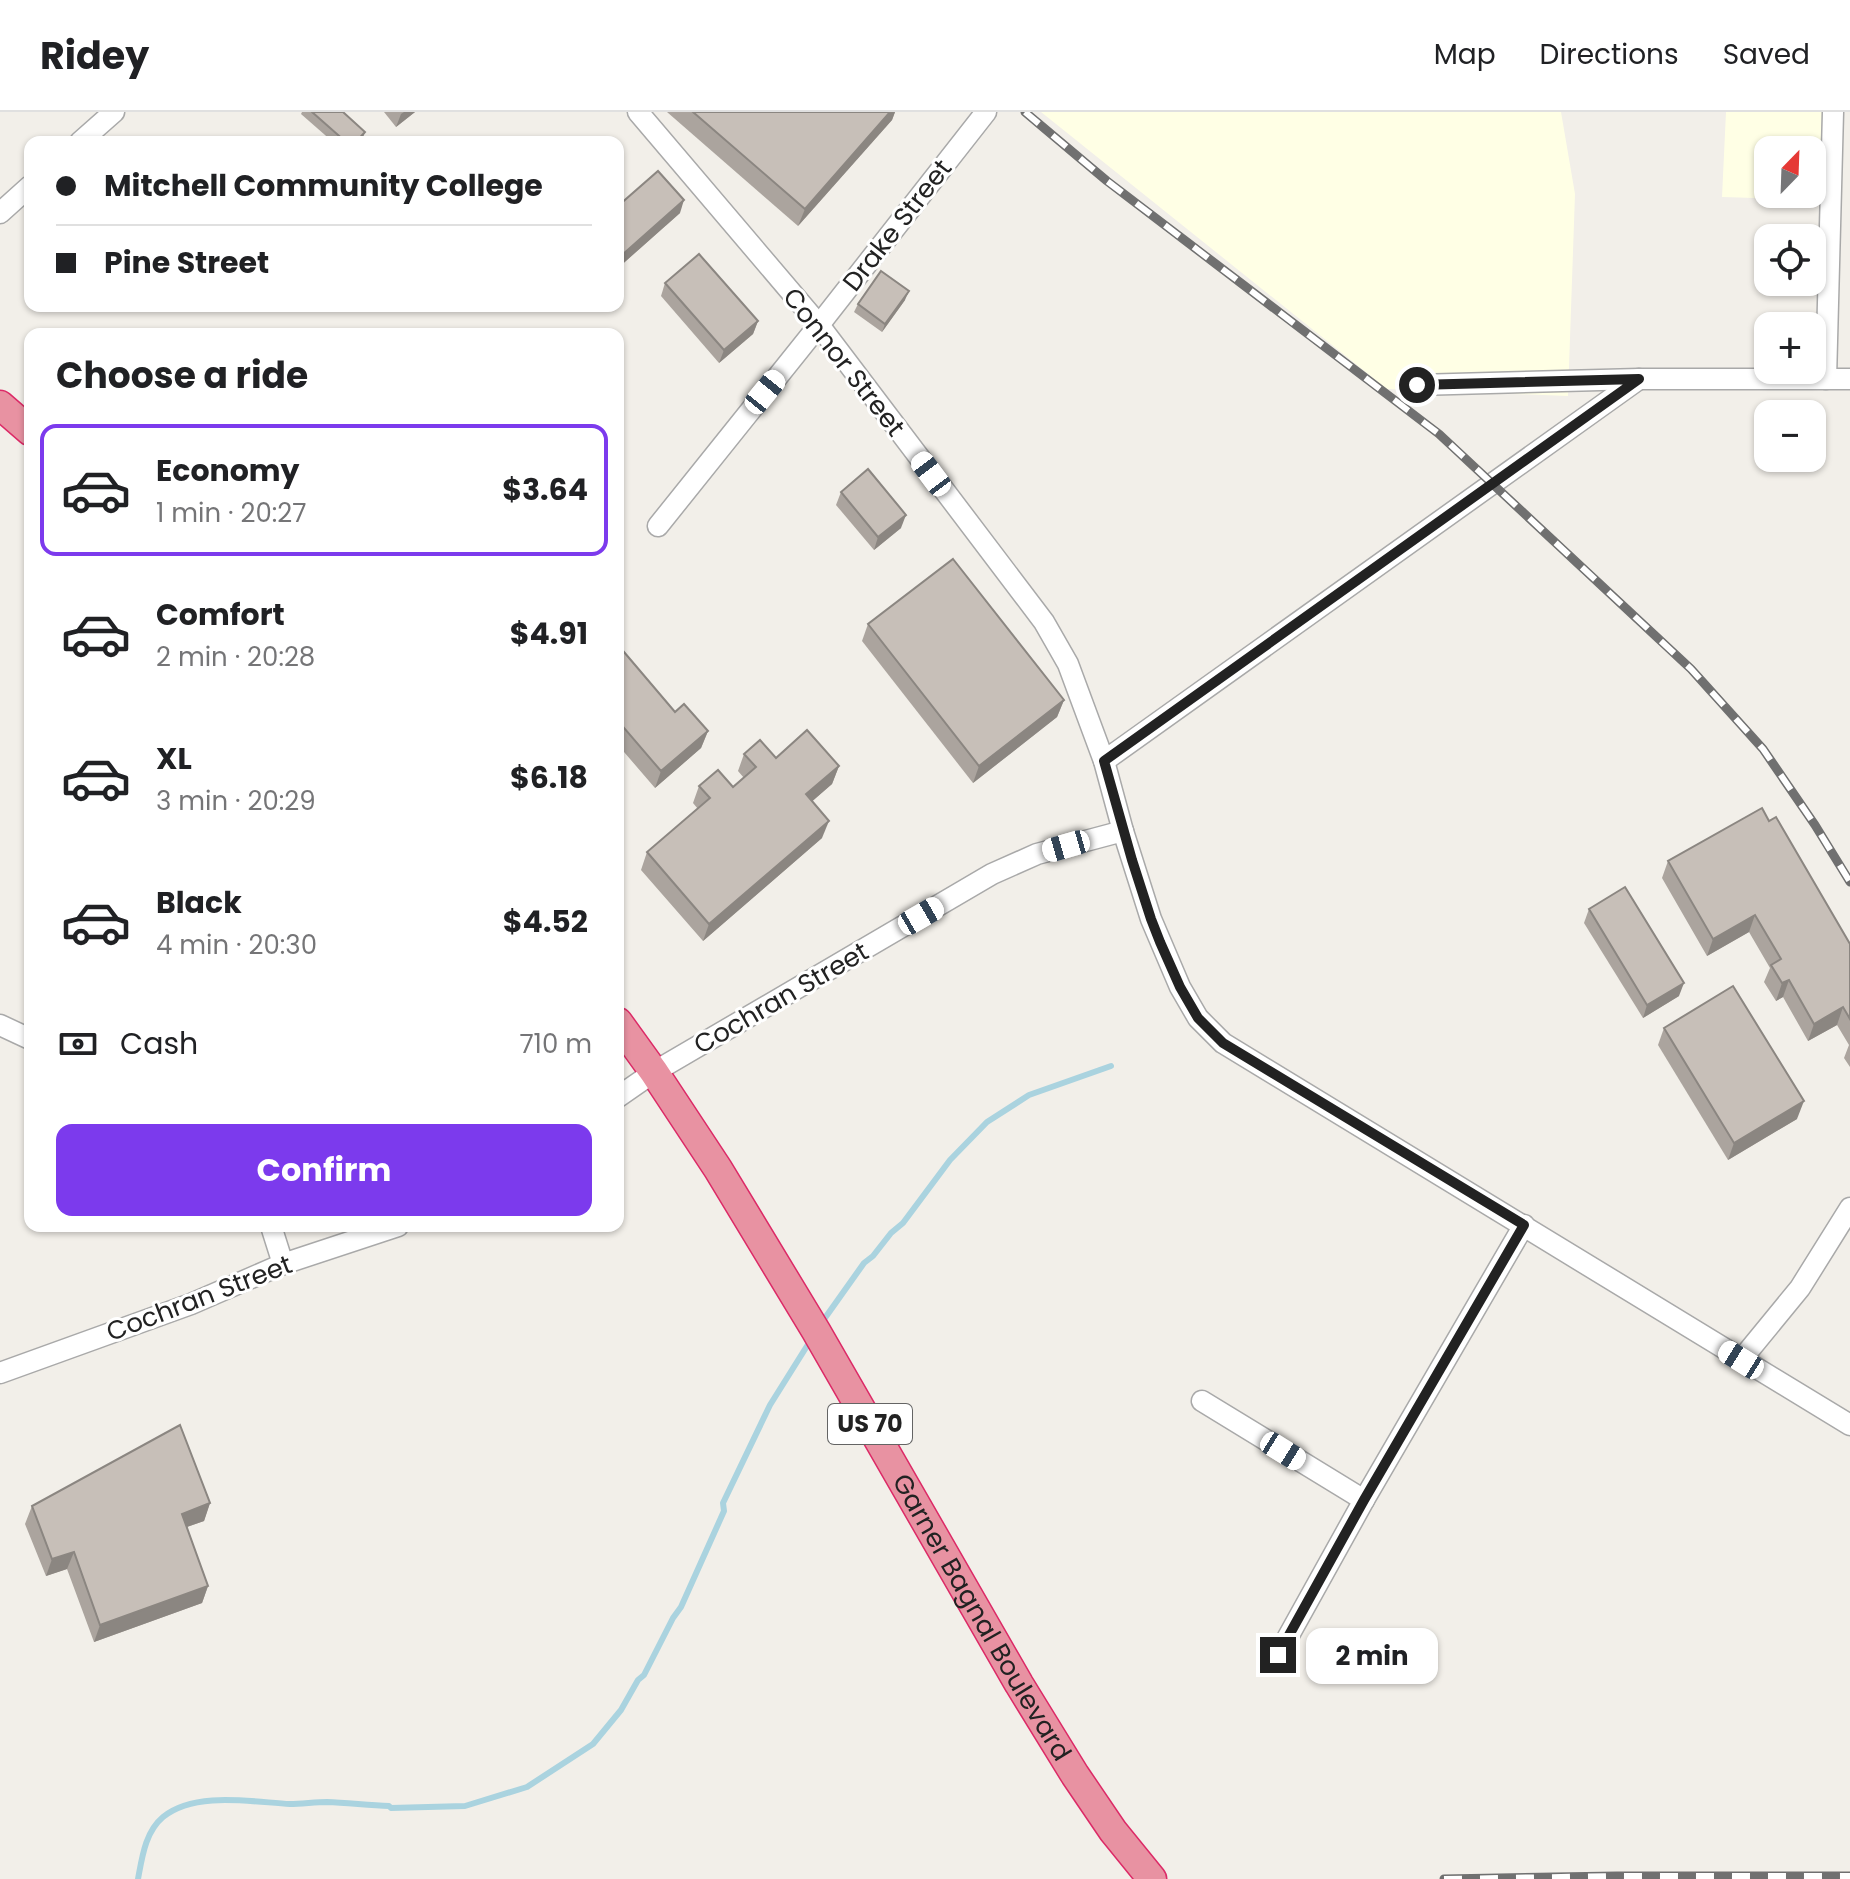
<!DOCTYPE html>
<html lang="en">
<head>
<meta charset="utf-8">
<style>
  :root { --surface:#fff; --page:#f6f6f6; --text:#202124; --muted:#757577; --line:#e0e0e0; --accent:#7c3aed }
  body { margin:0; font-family:Poppins,sans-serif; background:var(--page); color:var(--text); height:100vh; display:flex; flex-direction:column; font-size:30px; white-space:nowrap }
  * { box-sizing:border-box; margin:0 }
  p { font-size:26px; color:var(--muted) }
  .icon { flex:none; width:44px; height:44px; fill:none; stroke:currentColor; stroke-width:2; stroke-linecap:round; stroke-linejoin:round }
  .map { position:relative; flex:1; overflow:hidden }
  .details { position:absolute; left:24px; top:216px; width:600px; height:904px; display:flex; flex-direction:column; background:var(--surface); border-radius:16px; box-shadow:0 2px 6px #0004 }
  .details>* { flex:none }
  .guide { position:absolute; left:24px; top:24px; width:600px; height:176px; border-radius:16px; box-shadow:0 2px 6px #0004; display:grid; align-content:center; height:176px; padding:0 32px; background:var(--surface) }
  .needle { width:52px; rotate:23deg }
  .buttons { position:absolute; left:1754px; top:24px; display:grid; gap:16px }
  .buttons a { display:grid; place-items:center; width:72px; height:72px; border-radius:16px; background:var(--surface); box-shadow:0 2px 6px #0004; font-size:40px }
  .end { position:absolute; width:36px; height:36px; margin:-18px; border:10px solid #222; background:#fff; box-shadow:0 0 0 4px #fff }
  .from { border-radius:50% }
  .bubble { position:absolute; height:56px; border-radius:16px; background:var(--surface); box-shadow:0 2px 6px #0004; font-size:26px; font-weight:700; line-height:56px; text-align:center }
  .car { position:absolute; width:24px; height:48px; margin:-24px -12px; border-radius:10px; box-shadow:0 0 6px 2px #0007; background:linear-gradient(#fff 24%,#345 0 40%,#fff 0 76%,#345 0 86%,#fff 0) }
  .guide b { display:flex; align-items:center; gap:28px; height:76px; font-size:30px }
  .guide b+b { border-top:2px solid var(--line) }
  .guide i { width:20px; height:20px; background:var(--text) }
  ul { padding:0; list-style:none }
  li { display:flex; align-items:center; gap:24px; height:132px; margin:0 16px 12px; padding:0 16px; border:4px solid transparent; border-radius:16px }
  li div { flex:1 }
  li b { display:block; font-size:30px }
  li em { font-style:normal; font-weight:700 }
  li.current { border-color:var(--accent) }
  li>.icon { width:72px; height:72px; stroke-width:1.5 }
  h2 { padding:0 32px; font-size:36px; line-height:96px }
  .pay { display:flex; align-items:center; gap:20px; height:88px; padding:0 32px; font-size:30px }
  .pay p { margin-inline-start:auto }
  .action { display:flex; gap:16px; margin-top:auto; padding:16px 32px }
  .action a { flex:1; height:92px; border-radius:16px; background:var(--accent); color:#fff; font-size:32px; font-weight:700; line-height:92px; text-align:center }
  header { display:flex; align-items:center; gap:48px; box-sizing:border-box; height:112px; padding:0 40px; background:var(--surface); border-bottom:2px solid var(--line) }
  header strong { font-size:38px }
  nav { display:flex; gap:44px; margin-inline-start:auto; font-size:28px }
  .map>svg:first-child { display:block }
</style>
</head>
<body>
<header>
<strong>Ridey</strong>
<nav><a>Map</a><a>Directions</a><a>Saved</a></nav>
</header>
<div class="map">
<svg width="1850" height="1767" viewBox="0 0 1850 1767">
  <rect width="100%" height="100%" fill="#f2efe9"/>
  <!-- education -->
  <g fill="#ffffe5" fill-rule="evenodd">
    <polygon points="1041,0 1561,0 1575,82 1568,284 1387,277"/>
    <path d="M1726 0H1822L1819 88 1722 85ZM1768 38H1812V82H1768Z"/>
  </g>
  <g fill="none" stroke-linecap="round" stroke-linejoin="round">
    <!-- stream -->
    <g stroke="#aad3df" stroke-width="6">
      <polyline points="820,1213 864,1151 873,1144 891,1121 903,1111 950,1048 987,1010 1029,983 1111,954"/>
      <path d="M138 1767C142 1746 145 1720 163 1705 195 1679 252 1690 290 1692 302 1692 315 1690 327 1690 348 1691 368 1693 389 1694L391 1696 465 1694 527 1675 593 1632 621 1598 638 1568 644 1563 673 1506 681 1495 724 1399 723 1391 770 1293 812 1226"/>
    </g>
    <defs>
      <g id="minor">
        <polyline points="638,0 819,213 1044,510 1068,552 1104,649 1123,719 1151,807 1180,875 1198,906 1223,931 1850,1313"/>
        <polyline points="80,30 114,0"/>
        <polyline points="0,101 30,74"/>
        <polyline points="1826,267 1833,0"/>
        <polyline points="1417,273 1639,267 1850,267"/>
        <polyline points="658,414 819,213 986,0"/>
        <polyline points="1104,649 1639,267"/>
        <polyline points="0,913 30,927"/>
        <polyline points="618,985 654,960 992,762 1037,742 1123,719"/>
        <polyline points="271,1114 283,1152"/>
        <polyline points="1741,1248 1800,1176 1850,1096"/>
        <polyline points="0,1261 191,1192 283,1152 398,1114"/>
        <polyline points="1202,1289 1364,1388"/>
        <polyline points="1278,1543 1364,1388 1524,1113"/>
      </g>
      <g id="highway">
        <polyline points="0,293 30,319"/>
        <path id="s1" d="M618 910 654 960 718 1057 816 1219 1019 1572 1075 1663 1113 1719 1152 1767"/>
      </g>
    </defs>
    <!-- minor casing -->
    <use href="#minor" stroke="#a9a9a9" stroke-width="23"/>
    <!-- highway casing -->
    <use href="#highway" stroke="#dc2a67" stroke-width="31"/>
    <!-- minor -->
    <use href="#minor" stroke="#fff" stroke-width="20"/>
    <!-- highway -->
    <use href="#highway" stroke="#e892a2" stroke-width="28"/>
    <defs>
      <g id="rail">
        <polyline points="1025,0 1107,69 1439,322 1691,557 1763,637 1815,713 1850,770"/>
        <polyline points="1444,1767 1617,1764 1850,1764"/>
      </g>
    </defs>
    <!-- rail casing -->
    <use href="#rail" stroke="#707070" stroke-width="9"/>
    <!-- rail -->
    <use href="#rail" stroke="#fff" stroke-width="6" stroke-dasharray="18" stroke-linecap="butt"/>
  </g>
  <!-- wall -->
  <g fill="#aba49e">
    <polygon points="302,0 343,0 362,28 361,30 333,30 301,2"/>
    <polygon points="384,0 415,0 396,15"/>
    <polygon points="667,0 895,0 892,8 798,114"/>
    <polygon points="618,94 680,101 618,156"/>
    <polygon points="665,171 758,209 753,222 719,251 661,184"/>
    <polygon points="905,188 882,220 854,200 858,192"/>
    <polygon points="841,380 901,416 874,438 836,393"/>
    <polygon points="868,512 1064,588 1057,605 973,671 862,529"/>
    <polygon points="618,545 675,600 708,619 701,636 655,676 618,633"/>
    <polygon points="744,642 839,654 832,672 812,689 822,726 703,829 641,758 647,740 698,697 693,691 699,674 733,675 744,666 738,659"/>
    <polygon points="1769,709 1850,832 1850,955 1844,946 1849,933 1837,913 1808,929 1783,885 1776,889 1764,870 1770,856 1749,820 1707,844 1662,766 1668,749"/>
    <polygon points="1589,797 1679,884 1643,906 1584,811"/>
    <polygon points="1664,916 1797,1007 1728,1048 1658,933"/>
    <polygon points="210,1391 204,1409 187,1415 208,1474 202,1491 94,1530 67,1457 46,1464 25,1412 32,1394"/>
  </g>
  <!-- shaded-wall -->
  <g fill="#8b8681">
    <polygon points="404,0 415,0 396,15 401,2"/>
    <polygon points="890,0 895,0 892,8 798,114 805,97"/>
    <polygon points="365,20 362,28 361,30 356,30"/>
    <polygon points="684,88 680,101 618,156 622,143"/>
    <polygon points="909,179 905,188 882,220 885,212"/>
    <polygon points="758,209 753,222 719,251 724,238"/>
    <polygon points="906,403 901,416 874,438 878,425"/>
    <polygon points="1064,588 1057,605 973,671 979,654"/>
    <polygon points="708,619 701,636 655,676 661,659"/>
    <polygon points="839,654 832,672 800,700 806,682"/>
    <polygon points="829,709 822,726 703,829 709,812"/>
    <polygon points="1755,803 1749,820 1707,844 1713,827"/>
    <polygon points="1789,868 1783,885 1776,889 1782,871"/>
    <polygon points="1684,871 1679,884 1643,906 1647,893"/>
    <polygon points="1843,895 1837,913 1808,929 1814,912"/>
    <polygon points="1804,989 1797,1007 1728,1048 1734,1031"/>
    <polygon points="210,1391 204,1409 175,1419 182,1402"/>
    <polygon points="74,1440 67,1457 46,1464 52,1447"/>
    <polygon points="208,1474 202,1491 94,1530 100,1513"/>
  </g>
  <!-- building -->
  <g fill="#c7bfb8" stroke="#8b8681" stroke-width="2">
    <polygon points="312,0 343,0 365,20 356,30 346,30"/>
    <polygon points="693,0 890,0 805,97"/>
    <polygon points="658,59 684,88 622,143 618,139 618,94"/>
    <polygon points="699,142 758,209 724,238 665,171"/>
    <polygon points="881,159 909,179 885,212 858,192"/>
    <polygon points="868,357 906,403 878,425 841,380"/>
    <polygon points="953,447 1064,588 979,654 868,512"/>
    <polygon points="624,540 675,600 684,592 708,619 661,659 618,609 618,545"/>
    <polygon points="807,618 839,654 806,682 829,709 709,812 647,740 710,686 699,674 718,658 733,675 756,655 744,642 760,628 776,646"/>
    <polygon points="1762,696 1769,709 1776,705 1850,832 1850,907 1843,895 1814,912 1789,868 1782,871 1771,853 1781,847 1755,803 1713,827 1668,749"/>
    <polygon points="1625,775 1684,871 1647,893 1589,797"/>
    <polygon points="1733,874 1804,989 1734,1031 1664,916"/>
    <polygon points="180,1313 210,1391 182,1402 208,1474 100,1513 74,1440 52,1447 32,1394"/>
  </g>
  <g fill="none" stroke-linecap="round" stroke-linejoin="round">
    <!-- route -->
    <polyline stroke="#222" stroke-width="10" points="1278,1543 1364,1388 1524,1113 1223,931 1198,906 1180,875 1160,830 1151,807 1132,748 1104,649 1639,267 1417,273"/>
  </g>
  <g text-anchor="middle" stroke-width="6" stroke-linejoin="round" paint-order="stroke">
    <!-- shield labels -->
    <rect fill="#fff" stroke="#646464" stroke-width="2" x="828" y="1292" width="84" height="40" rx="6"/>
    <g font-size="24" font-weight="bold" fill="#222">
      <text x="870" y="1320">US 70</text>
    </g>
    <!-- street labels -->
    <g font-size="26" fill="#222" stroke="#fff">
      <text transform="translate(897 113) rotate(-52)" y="9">Drake Street</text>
      <text transform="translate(844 250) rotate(52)" y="9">Connor Street</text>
      <text transform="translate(781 886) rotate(-30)" y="9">Cochran Street</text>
      <text transform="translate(199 1186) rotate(-21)" y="9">Cochran Street</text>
      <text dy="9" stroke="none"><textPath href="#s1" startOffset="698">Garner Bagnal Boulevard</textPath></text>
    </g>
  </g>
</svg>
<div class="buttons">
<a><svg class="needle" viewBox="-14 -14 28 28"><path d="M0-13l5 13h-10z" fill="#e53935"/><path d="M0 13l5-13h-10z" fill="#757577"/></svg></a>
<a><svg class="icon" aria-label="locate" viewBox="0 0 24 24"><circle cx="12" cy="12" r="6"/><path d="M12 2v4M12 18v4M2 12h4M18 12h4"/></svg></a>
<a>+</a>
<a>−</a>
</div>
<i class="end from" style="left:1417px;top:273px"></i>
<i class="end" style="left:1278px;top:1543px"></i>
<div class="bubble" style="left:1306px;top:1516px;width:132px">2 min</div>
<i class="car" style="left:765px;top:280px;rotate:39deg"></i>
<i class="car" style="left:931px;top:362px;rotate:323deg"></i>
<i class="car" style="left:1066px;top:734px;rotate:254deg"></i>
<i class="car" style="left:921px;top:804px;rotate:60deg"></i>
<i class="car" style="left:1741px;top:1248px;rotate:302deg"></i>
<i class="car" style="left:1283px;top:1339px;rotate:122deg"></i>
<div class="guide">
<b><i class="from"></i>Mitchell Community College</b>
<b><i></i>Pine Street</b>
</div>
<section class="details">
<h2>Choose a ride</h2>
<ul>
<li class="current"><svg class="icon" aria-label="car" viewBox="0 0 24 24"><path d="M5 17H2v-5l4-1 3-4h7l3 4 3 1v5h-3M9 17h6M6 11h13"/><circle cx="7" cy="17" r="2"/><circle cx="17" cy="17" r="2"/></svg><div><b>Economy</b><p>1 min · 20:27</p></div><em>$3.64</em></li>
<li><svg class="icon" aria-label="car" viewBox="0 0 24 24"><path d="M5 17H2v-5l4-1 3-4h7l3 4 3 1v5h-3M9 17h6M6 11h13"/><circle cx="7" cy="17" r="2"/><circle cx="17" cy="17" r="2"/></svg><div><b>Comfort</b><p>2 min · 20:28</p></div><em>$4.91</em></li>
<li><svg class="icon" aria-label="car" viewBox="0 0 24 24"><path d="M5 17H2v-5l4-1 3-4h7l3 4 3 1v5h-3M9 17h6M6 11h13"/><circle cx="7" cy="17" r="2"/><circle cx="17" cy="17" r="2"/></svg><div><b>XL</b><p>3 min · 20:29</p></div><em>$6.18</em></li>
<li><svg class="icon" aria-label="car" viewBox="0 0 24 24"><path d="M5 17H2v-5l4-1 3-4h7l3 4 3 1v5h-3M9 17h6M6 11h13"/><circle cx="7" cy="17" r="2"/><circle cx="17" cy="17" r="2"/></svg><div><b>Black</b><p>4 min · 20:30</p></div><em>$4.52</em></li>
</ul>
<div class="pay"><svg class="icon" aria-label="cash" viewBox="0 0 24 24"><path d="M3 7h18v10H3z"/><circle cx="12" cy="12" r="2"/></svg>Cash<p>710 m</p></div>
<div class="action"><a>Confirm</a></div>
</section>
</div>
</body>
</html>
